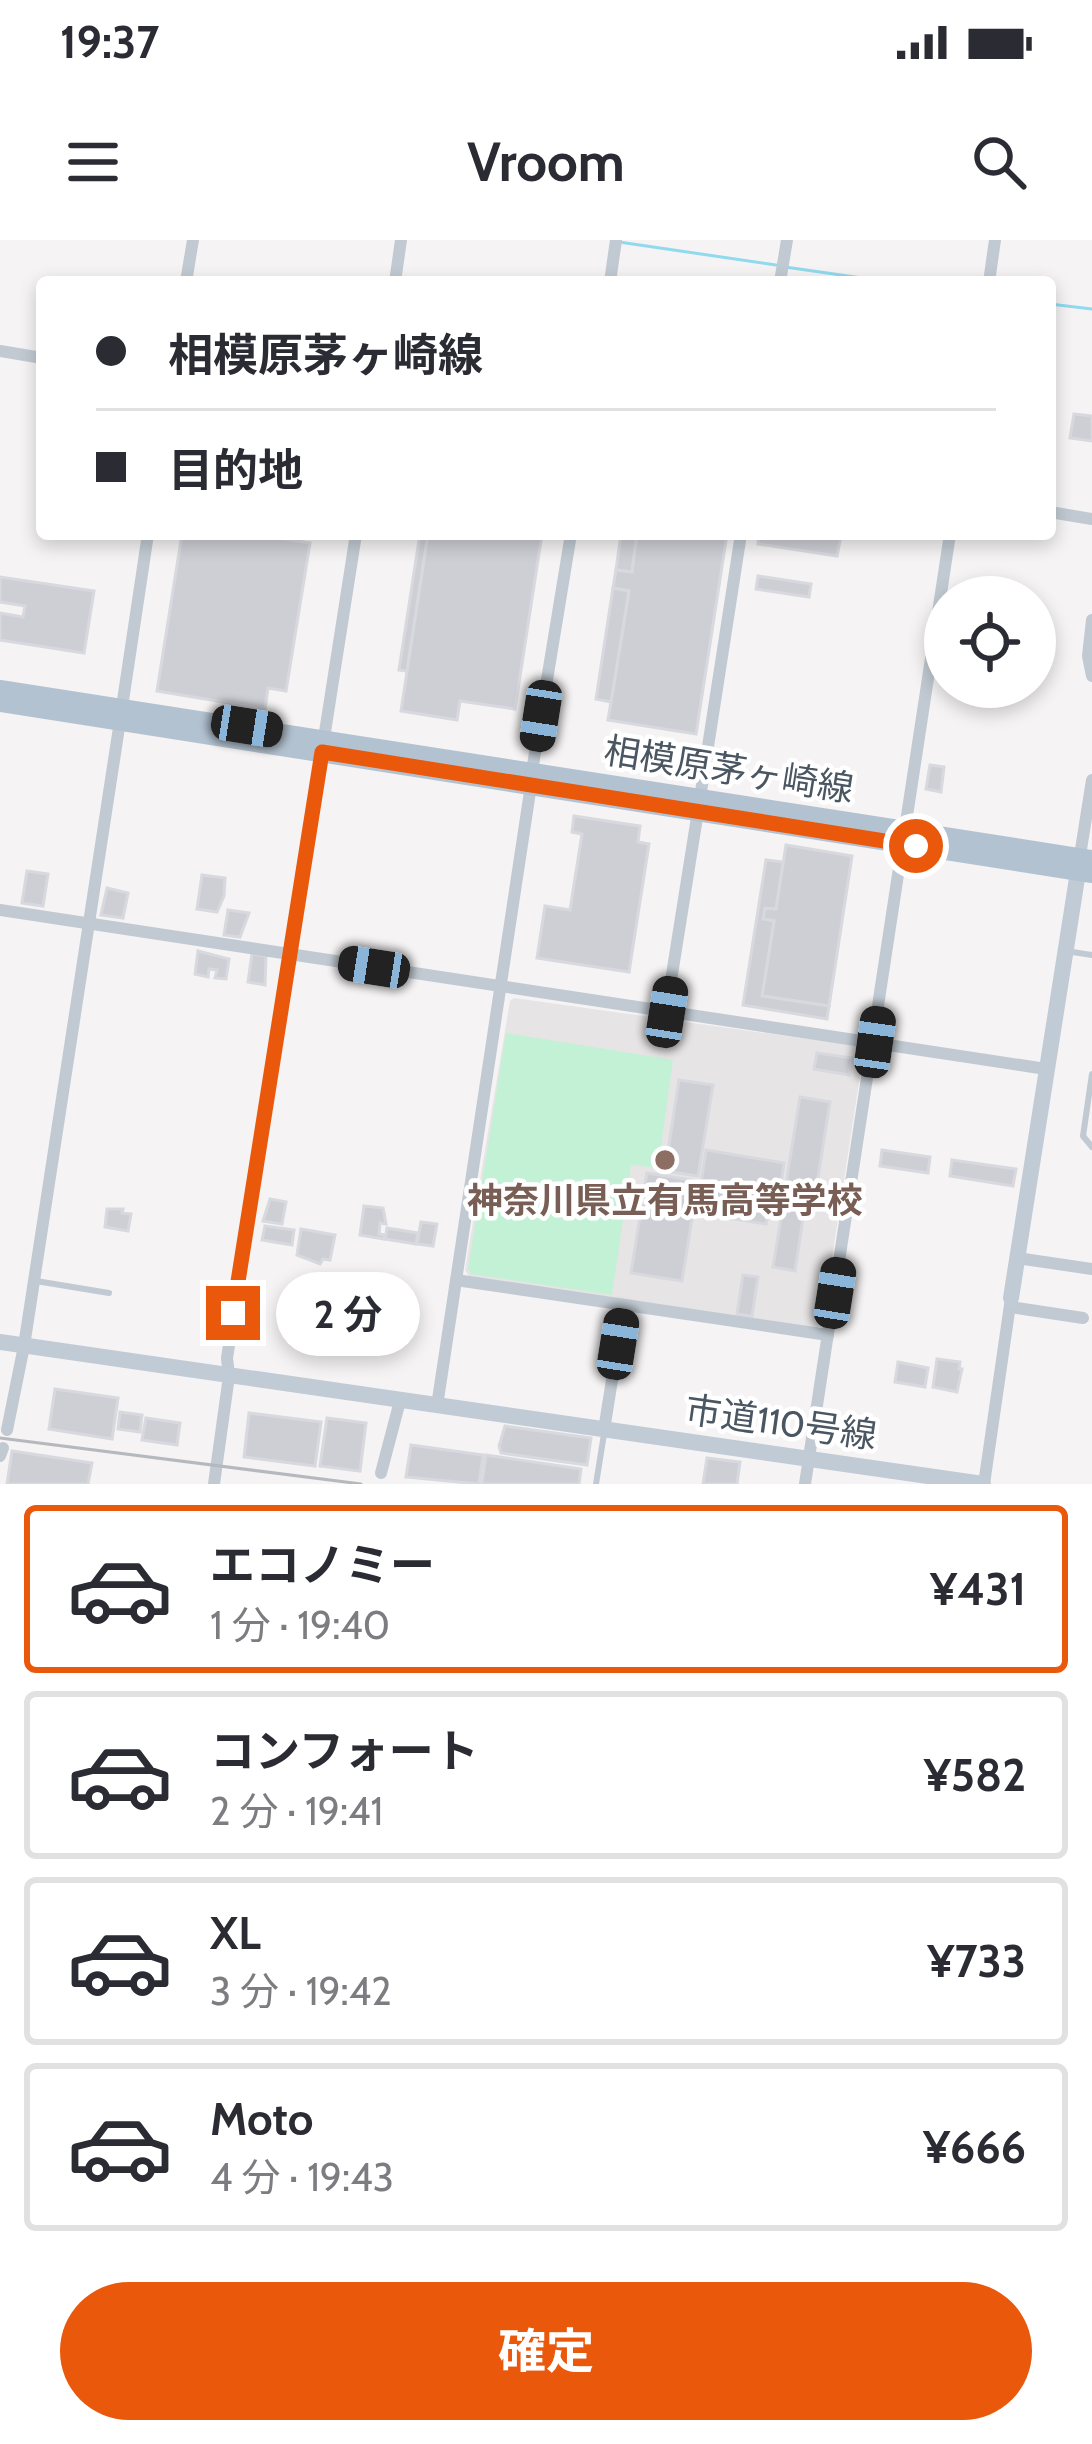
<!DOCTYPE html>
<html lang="ja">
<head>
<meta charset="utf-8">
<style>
  :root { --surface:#fff; --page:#f2f2f3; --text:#2b2b33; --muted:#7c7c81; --line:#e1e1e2; --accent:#ea580c }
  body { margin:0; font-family:Cabin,"Noto Sans JP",sans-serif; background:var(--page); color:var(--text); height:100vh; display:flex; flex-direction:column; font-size:45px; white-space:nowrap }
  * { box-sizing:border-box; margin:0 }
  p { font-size:39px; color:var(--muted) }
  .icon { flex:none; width:66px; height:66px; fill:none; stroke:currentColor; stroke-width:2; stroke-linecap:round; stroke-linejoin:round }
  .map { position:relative; height:1244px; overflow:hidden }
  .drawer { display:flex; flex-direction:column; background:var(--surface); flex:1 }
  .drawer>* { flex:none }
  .guide { position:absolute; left:36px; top:36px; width:1020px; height:264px; border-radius:12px; box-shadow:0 6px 18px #0003; display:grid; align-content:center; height:264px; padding:0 60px; background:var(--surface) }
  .fabs { position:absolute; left:924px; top:336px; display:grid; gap:24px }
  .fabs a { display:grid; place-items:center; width:132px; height:132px; border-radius:50%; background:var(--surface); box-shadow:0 6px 18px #0003; font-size:60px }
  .end { position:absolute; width:54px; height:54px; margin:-27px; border:15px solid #ea580c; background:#fff; box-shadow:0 0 0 6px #fff }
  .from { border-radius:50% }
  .bubble { position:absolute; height:84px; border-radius:42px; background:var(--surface); box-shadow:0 6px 18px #0003; font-size:39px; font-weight:700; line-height:84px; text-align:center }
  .car { position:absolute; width:36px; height:72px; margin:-36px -18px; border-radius:15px; box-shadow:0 0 9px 3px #0007; background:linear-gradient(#222 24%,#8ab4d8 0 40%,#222 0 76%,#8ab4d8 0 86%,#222 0) }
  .guide b { display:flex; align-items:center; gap:42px; height:114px; font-size:45px }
  .guide b+b { border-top:3px solid var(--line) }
  .guide i { width:30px; height:30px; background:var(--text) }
  ul { padding:21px 0 0; list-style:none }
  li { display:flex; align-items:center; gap:36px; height:168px; margin:0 24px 18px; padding:0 36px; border:6px solid var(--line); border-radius:12px }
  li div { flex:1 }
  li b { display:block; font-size:45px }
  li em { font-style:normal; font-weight:700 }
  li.selected { border-color:var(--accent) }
  li>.icon { width:108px; height:108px; stroke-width:1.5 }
  .primary-button { display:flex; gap:24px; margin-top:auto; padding:24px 60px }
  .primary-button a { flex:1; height:138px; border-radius:72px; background:var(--accent); color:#fff; font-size:48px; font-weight:700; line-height:138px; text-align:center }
  .status { display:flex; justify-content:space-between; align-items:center; height:84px; padding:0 60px; background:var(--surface); direction:ltr }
  .status svg { height:33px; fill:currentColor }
  header { display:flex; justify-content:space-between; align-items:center; height:156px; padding:0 60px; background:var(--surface); font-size:54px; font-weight:700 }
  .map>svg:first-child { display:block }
</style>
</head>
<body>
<div class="status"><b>19:37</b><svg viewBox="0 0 49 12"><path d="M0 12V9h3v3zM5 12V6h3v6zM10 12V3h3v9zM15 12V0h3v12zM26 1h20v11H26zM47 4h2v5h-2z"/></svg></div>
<header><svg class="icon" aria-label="menu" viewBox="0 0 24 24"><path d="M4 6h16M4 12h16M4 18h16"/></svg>Vroom<svg class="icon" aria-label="search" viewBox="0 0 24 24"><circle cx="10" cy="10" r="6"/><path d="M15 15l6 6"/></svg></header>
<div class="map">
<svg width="1092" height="1244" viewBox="0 0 1092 1244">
  <rect width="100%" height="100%" fill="#f5f3f3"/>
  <!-- education -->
  <polygon fill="#e6e4e5" points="514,758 858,806 864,810 822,1083 816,1089 470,1038 465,1030 510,761"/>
  <!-- green -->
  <polygon fill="#c3f1d5" points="506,793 673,820 658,928 631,925 612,1055 471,1034 468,1029"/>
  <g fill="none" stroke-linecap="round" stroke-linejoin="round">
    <!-- stream -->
    <g stroke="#90daee" stroke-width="3">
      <polyline points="619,2 776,25"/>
      <polyline points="785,27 890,42"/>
      <polyline points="1050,64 1092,69"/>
    </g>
  </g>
  <!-- building -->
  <g fill="#cdcfd5" stroke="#d7d9de" stroke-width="3">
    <polygon points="1074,174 1092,176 1092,201 1070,198"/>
    <polygon points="182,294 253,294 310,303 286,451 268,448 265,469 157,451"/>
    <polygon points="420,294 428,294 407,431 399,430"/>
    <polygon points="428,294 542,294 515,469 460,461 457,480 401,471"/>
    <polygon points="621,294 637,294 632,332 616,330"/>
    <polygon points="637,294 727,294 696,494 608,480 629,351 613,348 616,330 632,332"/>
    <polygon points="759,294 825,294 841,296 837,316 758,304"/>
    <polygon points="758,336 811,344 809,357 756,349"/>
    <polygon points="0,337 94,351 84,413 0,400 0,373 23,377 25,366 0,362"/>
    <polygon points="613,348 629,351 611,462 596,459"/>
    <polygon points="930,525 944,527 941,552 926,549"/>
    <polygon points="574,576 640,586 638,602 649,604 629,732 537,718 545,666 570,670 582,594 572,592"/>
    <polygon points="786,605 852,616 829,766 762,756 774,681 763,679 765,668 776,669"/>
    <polygon points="766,620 783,622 776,669 765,668 763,679 774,681 762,756 829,766 827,779 743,765"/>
    <polygon points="27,631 48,634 43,666 22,663"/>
    <polygon points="202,635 225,638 224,656 217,672 197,669"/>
    <polygon points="107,648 128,653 123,678 101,675"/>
    <polygon points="228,670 249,673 240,697 224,695"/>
    <polygon points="198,711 229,719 226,739 215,738 217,730 209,729 208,737 195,734"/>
    <polygon points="252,714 266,716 265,745 248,742"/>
    <polygon points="817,813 852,818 849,835 814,829"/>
    <polygon points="679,840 713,845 698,936 665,931"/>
    <polygon points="800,857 830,862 815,956 785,951 786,947 781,946 778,962 770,961 766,984 704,974 707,950 700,949 706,910 784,923 781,943 786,944"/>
    <polygon points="882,910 930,917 928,933 880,926"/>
    <polygon points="952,920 1016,929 1013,946 950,936"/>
    <polygon points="647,933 698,941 682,1041 631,1033"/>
    <polygon points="785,954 806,958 795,1031 773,1027"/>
    <polygon points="270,959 286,962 282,984 263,981"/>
    <polygon points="364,966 383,968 386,984 380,983 379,994 385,995 384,999 360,995"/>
    <polygon points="107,969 123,969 122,973 131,974 128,991 105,987"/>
    <polygon points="421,982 437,984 433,1006 417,1004"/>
    <polygon points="265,986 294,990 292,1005 262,1000"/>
    <polygon points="387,988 418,993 416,1004 385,999"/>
    <polygon points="301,989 335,995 330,1020 323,1019 320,1024 297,1015"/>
    <polygon points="743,1035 758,1037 752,1076 737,1074"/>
    <polygon points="937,1119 960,1122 959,1129 962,1129 957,1152 933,1147"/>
    <polygon points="898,1122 928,1128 925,1147 895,1142"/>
    <polygon points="55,1149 118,1158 112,1199 49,1189"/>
    <polygon points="120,1172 142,1175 140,1192 118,1189"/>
    <polygon points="249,1173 321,1182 315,1226 244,1217"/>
    <polygon points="146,1178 180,1183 177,1205 142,1200"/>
    <polygon points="327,1178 366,1183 360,1231 320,1226"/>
    <polygon points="505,1186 591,1198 587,1225 501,1213 499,1206"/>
    <polygon points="411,1205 483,1215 479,1244 406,1237"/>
    <polygon points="12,1211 92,1223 88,1244 7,1244"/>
    <polygon points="486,1215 581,1229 579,1244 482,1244"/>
    <polygon points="707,1218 740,1222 737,1244 703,1244"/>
  </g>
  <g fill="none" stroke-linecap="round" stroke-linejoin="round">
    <!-- lane -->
    <g stroke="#c1cad2" stroke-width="6">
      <polyline points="1066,711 1092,715"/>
      <polyline points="1092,834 1083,896 1092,907"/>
      <polyline points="36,1041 109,1053"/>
      <polyline points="596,1244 604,1194"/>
    </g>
    <!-- street -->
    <g stroke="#c1cad2" stroke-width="12">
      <polyline points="186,42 193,0"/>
      <polyline points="395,42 401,0"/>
      <polyline points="610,42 616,0"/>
      <polyline points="780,42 787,0"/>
      <polyline points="989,42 995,0"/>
      <polyline points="0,111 42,118"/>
      <polyline points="1050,272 1092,279"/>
      <polyline points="1092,380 1088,416 1092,436"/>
      <polyline points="122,467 148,294"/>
      <polyline points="532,531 571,294"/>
      <polyline points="700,558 741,294"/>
      <polyline points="1079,622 1092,540"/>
      <polyline points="0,670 1046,829"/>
      <polyline points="666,772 698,571"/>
      <polyline points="1017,1018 1092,1029"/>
      <polyline points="456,1040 828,1095"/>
      <polyline points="1010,1067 1083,1078"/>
      <polyline points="437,1166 531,545"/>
      <polyline points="7,1190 24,1106 120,481"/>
      <polyline points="604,1190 624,1065"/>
      <polyline points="0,1216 3,1208"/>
      <polyline points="381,1233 400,1161"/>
      <polyline points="214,1244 229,1136 227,1118 356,294"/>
      <polyline points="805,1244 950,294"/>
      <polyline points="984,1244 1011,1058"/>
    </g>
    <!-- secondary -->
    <g stroke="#c1cbd6" stroke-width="16">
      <polyline points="1011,1058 1078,632"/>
      <polyline points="0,1102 983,1244"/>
    </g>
    <!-- primary -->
    <g stroke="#b3c2d1" stroke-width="18">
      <polyline points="0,449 1092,619"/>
      <polyline points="0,463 1092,634"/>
    </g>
    <!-- rail -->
    <polyline stroke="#b5b8bd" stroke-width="3" points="0,1198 361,1244"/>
  </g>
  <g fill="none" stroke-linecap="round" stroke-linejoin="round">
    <!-- route -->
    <polyline stroke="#ea580c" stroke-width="15" points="233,1073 322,512 916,606"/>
  </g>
  <!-- markers -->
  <circle fill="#8d6e63" stroke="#fff" stroke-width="4.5" cx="665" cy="920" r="12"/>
  <g text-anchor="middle" stroke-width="9" stroke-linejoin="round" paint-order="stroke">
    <!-- street labels -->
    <g font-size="36" fill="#4a5661" stroke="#fff">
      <text transform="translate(729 529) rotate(9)" y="13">相模原茅ヶ崎線</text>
      <text transform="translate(781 1182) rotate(8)" y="13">市道110号線</text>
    </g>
    <!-- education labels -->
    <g font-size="36" font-weight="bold" fill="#785e54" stroke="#fff">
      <text x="665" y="973">神奈川県立有馬高等学校</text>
    </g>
  </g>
</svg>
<div class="fabs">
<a><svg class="icon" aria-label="locate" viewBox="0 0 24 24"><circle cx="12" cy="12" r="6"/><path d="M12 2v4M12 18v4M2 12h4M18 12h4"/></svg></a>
</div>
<i class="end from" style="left:916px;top:606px"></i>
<i class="end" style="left:233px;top:1073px"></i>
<div class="bubble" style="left:276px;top:1032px;width:144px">2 分</div>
<i class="car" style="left:541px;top:476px;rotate:189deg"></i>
<i class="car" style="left:247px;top:486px;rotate:99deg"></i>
<i class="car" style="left:374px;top:727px;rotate:279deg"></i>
<i class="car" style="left:667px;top:772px;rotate:9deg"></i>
<i class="car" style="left:875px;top:802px;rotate:8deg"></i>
<i class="car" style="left:835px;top:1053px;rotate:9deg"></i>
<i class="car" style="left:618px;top:1104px;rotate:9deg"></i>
<div class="guide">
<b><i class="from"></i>相模原茅ヶ崎線</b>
<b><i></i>目的地</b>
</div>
</div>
<section class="drawer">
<ul>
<li class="selected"><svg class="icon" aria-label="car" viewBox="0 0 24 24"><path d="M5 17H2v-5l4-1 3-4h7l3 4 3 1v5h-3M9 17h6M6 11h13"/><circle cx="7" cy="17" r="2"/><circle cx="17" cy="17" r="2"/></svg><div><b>エコノミー</b><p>1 分 · 19:40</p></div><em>¥431</em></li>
<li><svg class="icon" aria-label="car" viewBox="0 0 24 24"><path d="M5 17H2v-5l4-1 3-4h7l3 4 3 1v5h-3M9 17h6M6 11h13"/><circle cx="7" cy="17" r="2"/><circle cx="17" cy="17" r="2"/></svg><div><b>コンフォート</b><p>2 分 · 19:41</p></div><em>¥582</em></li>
<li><svg class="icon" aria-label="car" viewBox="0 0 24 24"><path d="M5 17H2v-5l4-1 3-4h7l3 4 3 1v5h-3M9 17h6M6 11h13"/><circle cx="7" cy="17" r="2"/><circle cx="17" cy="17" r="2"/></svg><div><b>XL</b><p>3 分 · 19:42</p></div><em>¥733</em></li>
<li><svg class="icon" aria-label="car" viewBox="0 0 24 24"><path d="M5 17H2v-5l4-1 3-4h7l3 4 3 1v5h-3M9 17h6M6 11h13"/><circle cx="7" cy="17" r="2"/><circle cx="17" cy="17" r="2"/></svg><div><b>Moto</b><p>4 分 · 19:43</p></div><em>¥666</em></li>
</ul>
<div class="primary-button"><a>確定</a></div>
</section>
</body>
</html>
